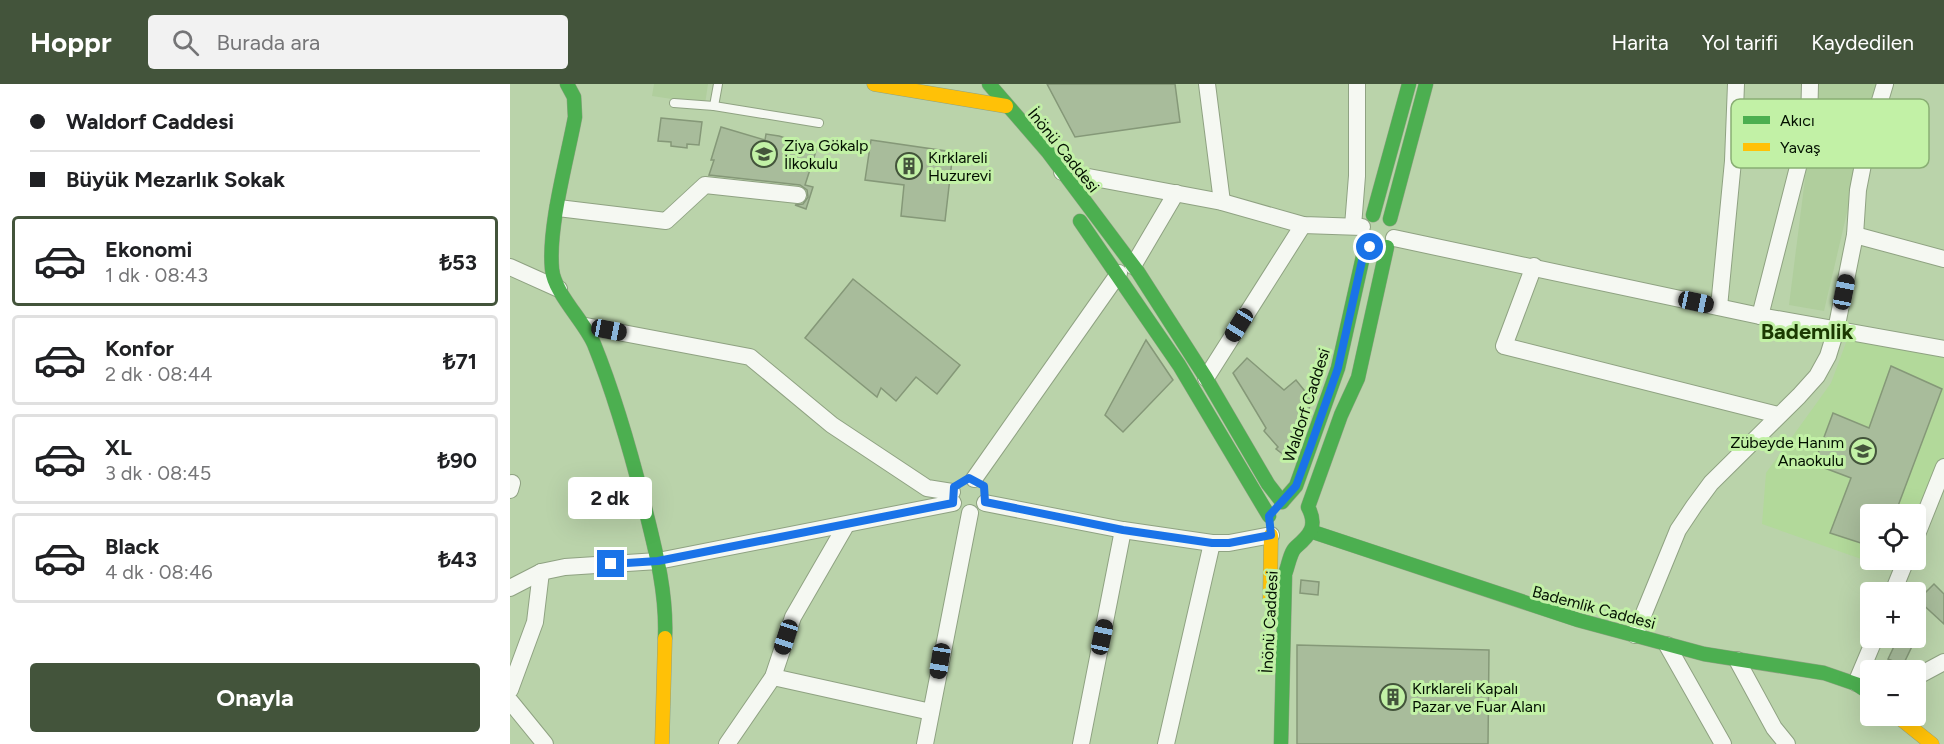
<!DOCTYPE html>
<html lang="tr">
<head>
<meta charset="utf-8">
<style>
  :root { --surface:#fff; --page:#f2f2f2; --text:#202124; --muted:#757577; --line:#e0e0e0; --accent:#43543b }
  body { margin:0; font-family:Figtree,sans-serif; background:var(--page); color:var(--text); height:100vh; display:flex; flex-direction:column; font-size:22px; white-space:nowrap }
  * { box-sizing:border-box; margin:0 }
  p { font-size:20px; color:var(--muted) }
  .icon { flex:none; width:33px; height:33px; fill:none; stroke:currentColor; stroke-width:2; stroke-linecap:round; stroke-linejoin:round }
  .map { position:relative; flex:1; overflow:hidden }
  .sheet { display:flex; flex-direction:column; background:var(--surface); width:510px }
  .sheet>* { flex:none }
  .guide { display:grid; align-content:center; height:132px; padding:0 30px; background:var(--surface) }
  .tools { position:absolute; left:1350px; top:420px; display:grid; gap:12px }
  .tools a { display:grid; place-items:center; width:66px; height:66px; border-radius:6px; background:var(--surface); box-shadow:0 6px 24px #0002; font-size:30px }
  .end { position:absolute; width:27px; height:27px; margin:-14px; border:8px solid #1a73e8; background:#fff; box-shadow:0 0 0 3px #fff }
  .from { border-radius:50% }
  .bubble { position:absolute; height:42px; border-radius:6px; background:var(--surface); box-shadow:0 6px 24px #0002; font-size:20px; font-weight:700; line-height:42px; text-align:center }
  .car { position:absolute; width:18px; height:36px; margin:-18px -9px; border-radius:8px; box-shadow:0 0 4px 2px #0007; background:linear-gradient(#222 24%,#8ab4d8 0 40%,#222 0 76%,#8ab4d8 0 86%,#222 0) }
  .guide b { display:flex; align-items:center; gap:21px; height:57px; font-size:22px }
  .guide b+b { border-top:2px solid var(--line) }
  .guide i { width:15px; height:15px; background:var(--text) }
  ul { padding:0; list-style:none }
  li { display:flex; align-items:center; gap:18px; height:90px; margin:0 12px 9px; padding:0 18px; border:3px solid var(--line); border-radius:6px }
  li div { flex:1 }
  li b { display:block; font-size:22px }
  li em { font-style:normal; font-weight:700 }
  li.current { border-color:var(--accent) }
  li>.icon { width:54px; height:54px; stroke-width:1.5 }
  .button { display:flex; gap:12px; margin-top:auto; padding:12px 30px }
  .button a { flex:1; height:69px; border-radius:6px; background:var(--accent); color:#fff; font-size:24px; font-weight:700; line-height:69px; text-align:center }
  header { display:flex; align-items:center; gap:36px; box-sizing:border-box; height:84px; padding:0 30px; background:var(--accent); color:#fff }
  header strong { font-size:28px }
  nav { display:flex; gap:33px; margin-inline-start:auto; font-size:21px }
  .search { width:420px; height:54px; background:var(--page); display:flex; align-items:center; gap:15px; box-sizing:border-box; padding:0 21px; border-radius:6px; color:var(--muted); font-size:22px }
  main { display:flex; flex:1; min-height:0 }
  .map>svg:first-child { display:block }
</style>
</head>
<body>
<header>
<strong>Hoppr</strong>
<div class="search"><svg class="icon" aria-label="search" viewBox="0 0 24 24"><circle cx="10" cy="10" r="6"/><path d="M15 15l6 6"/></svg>Burada ara</div>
<nav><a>Harita</a><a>Yol tarifi</a><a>Kaydedilen</a></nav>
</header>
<main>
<section class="sheet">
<div class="guide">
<b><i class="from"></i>Waldorf Caddesi</b>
<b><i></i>Büyük Mezarlık Sokak</b>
</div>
<ul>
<li class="current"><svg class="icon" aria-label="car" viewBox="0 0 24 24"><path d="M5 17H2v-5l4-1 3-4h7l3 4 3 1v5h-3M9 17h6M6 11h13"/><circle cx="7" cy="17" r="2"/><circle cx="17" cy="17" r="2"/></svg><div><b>Ekonomi</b><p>1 dk · 08:43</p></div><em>₺53</em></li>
<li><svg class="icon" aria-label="car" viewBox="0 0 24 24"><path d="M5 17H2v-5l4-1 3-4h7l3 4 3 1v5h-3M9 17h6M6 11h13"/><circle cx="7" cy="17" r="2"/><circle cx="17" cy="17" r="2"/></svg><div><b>Konfor</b><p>2 dk · 08:44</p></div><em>₺71</em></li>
<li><svg class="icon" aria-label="car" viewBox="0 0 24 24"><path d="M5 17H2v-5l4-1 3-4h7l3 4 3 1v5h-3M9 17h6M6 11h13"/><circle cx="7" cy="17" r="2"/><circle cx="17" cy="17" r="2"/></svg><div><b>XL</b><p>3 dk · 08:45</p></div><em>₺90</em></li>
<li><svg class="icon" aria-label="car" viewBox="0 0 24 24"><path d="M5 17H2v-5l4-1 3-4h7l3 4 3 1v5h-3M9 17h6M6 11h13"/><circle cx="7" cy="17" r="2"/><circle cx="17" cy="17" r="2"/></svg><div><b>Black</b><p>4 dk · 08:46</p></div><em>₺43</em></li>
</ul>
<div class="button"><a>Onayla</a></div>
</section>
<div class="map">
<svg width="1434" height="660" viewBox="0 0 1434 660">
  <rect width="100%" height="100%" fill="#bad3aa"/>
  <!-- built -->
  <polygon fill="#b2d99a" points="1340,248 1434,265 1434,383 1406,453 1406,430 1360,430 1360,476 1396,476 1391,489 1252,440 1256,389 1321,299"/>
  <!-- green -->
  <g fill="#b0ce9d">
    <polygon points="144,0 198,0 195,20 142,12"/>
    <polygon points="1307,0 1367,0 1314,227 1279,221"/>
  </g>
  <!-- building -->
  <g fill="#a8bc9b" stroke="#859878" stroke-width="1.5">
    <polygon points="537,0 665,0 670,38 565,53"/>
    <polygon points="151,34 192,38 189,61 177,60 177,64 161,62 161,58 148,57"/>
    <polygon points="211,43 255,56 256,50 269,52 307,64 295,101 303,103 296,125 285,121 293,120 298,113 297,106 290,101 199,91 204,76 201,76"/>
    <polygon points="361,56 443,68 435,137 391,132 394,101 355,96"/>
    <polygon points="343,195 450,281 427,310 406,293 386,317 371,304 367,313 295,254"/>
    <polygon points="636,256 663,296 613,348 595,331"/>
    <polygon points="737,274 774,306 786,296 802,316 784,369 779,375 766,365 768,363 754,347 756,344 723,289"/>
    <polygon points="1381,282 1432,305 1385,430 1360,430 1360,462 1320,449 1341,394 1304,380 1323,329 1359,344"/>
    <polygon points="791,496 809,498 808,511 790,509"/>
    <polygon points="1424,500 1434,510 1434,540 1408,516"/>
    <polygon points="1388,554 1406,554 1393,581 1378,575"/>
    <polygon points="787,561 979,566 978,660 787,660"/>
  </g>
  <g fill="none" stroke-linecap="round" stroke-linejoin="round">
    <defs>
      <g id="lane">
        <polyline points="164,19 204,22 309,39"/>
        <polyline points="204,22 208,0"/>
      </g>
      <g id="street">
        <polyline points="697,0 712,118"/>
        <polyline points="552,88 712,118 793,141 852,143"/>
        <polyline points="48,124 156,137 195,101 288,111"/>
        <polyline points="843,142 847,92 847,0"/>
        <polyline points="1345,151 1434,175"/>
        <polyline points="884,154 1250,232 1434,265"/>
        <polyline points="623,182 666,109"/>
        <polyline points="1024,182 994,262 1268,331"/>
        <polyline points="0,183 49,205"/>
        <polyline points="1209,223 1223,77 1226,0"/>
        <polyline points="1250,232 1299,40 1300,0"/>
        <polyline points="76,242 240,273 322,341 417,404 442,408"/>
        <polyline points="696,294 793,141"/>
        <polyline points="464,395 609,189"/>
        <polyline points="0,406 2,399"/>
        <polyline points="475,419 613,446 702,459 719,459 761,451"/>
        <polyline points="1406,453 1434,383"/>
        <polyline points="0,504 31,488 55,483 148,477 443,419"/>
        <polyline points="1383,508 1396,476"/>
        <polyline points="1125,551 1168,446 1184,422 1201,399 1289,312 1307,292 1318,272 1326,246 1345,151 1348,106 1357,60 1375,0"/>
        <polyline points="1157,561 1213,660"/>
        <polyline points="1227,576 1264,644 1277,660"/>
        <polyline points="263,593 421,628"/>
        <polyline points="1406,593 1434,578"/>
        <polyline points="1346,599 1365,554"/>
        <polyline points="0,606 25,538 31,488"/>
        <polyline points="0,617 35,660"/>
        <polyline points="217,660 263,593 283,533 335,443"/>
        <polyline points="415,660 460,429"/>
        <polyline points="571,660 613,446"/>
        <polyline points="656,660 702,459"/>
      </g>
      <g id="fast">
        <path d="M57 0 64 13 65 33C57 76 38 143 42 185 44 209 74 237 84 260 105 312 120 365 134 420 145 464 157 508 155 554"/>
        <polyline points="479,0 538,68 628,188 696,294 758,400 772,418"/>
        <polyline points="863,131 899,0"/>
        <polyline points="880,135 916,0"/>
        <polyline points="570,137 669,281 759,432"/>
        <polyline points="772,418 786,402 828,284 856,159"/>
        <polyline points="803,448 1068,536 1194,570 1314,589 1346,600 1360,609"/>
        <path d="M771 660 775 490C778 483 780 468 786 463 800 451 808 442 798 423L831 331 848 294 877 163"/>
      </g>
      <g id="slow">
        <polyline points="364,0 496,22"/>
        <polyline points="760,515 761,451"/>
        <polyline points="1387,632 1422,660"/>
        <polyline points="152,660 155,554"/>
      </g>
    </defs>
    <!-- lane casing -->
    <use href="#lane" stroke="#8fa282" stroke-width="10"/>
    <!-- street casing -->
    <use href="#street" stroke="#8fa282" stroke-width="18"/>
    <!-- fast casing -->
    <use href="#fast" stroke="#8fa282" stroke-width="15"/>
    <!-- slow casing -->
    <use href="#slow" stroke="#8fa282" stroke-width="15"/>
    <!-- lane -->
    <use href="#lane" stroke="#f5f8f2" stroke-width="8"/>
    <!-- street -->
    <use href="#street" stroke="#f5f8f2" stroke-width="16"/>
    <!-- fast -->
    <use href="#fast" stroke="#4caf50" stroke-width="14"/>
    <!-- slow -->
    <use href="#slow" stroke="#ffc107" stroke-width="14"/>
  </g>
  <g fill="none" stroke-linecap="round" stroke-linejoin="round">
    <!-- route -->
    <polyline stroke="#1a73e8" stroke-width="8" points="101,480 148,477 443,419 444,403 459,394 474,402 475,418 613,446 702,459 719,459 761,451 759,432 786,402 801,361 828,284 856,159 860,163"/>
  </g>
  <!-- icons -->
  <defs>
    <symbol id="school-ring" viewBox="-11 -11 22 22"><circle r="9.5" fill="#c2f1a6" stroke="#43543b" stroke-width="1.5"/><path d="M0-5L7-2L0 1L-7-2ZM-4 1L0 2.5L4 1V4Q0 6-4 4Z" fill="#43543b"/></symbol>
    <symbol id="building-ring" viewBox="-11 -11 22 22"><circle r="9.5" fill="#c2f1a6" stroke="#43543b" stroke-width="1.5"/><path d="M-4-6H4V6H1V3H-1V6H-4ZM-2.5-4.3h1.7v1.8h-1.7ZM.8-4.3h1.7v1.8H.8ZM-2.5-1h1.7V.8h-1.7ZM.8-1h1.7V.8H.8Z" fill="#43543b"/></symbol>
  </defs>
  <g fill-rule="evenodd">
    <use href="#school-ring" x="239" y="55" width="30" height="30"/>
    <use href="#building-ring" x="384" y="67" width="30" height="30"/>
    <use href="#school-ring" x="1338" y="352" width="30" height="30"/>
    <use href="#building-ring" x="868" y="598" width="30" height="30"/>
  </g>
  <g text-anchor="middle" stroke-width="6" stroke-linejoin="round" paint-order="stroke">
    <!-- poi labels -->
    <g font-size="16" fill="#031000" stroke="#c2f1a6" text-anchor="start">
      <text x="274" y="67">Ziya Gökalp<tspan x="274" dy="18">İlkokulu</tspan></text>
      <text x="418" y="79">Kırklareli<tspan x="418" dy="18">Huzurevi</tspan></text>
      <text x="1334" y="364" text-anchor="end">Zübeyde Hanım<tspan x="1334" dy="18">Anaokulu</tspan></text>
      <text x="902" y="610">Kırklareli Kapalı<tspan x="902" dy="18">Pazar ve Fuar Alanı</tspan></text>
    </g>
    <!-- street labels -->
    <g font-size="16" fill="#031000" stroke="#c2f1a6">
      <text transform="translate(554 66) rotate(51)" y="6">İnönü Caddesi</text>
      <text transform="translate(796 321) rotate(-72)" y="6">Waldorf Caddesi</text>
      <text transform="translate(1084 523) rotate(15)" y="6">Bademlik Caddesi</text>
      <text transform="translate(759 538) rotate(-87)" y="6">İnönü Caddesi</text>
    </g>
    <!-- district labels -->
    <g font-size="22" font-weight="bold" fill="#1b3901" stroke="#c2f1a6">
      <text x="1297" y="255">Bademlik</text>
    </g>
  </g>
  <!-- legend -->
  <rect x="1221" y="15" width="198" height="69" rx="9" fill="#c2f1a6" stroke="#89ae74" stroke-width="1.5"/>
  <rect x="1233" y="32" width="27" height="8" fill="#4caf50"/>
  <rect x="1233" y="59" width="27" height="8" fill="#ffc107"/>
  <g font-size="16" fill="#031000">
    <text x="1270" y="42">Akıcı</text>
    <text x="1270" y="69">Yavaş</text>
  </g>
</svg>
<div class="tools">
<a><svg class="icon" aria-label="locate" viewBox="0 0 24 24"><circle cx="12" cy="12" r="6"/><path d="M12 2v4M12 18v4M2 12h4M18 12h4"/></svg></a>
<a>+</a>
<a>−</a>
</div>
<i class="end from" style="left:860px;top:163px"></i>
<i class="end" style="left:101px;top:480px"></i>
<div class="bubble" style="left:58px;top:393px;width:84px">2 dk</div>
<i class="car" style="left:1334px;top:208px;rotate:11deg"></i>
<i class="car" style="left:1186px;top:218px;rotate:102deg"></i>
<i class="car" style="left:729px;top:241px;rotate:212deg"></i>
<i class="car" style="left:99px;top:246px;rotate:101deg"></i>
<i class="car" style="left:276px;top:553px;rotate:198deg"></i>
<i class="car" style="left:592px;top:553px;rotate:12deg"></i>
<i class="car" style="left:430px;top:577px;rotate:189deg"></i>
</div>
</main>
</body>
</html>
